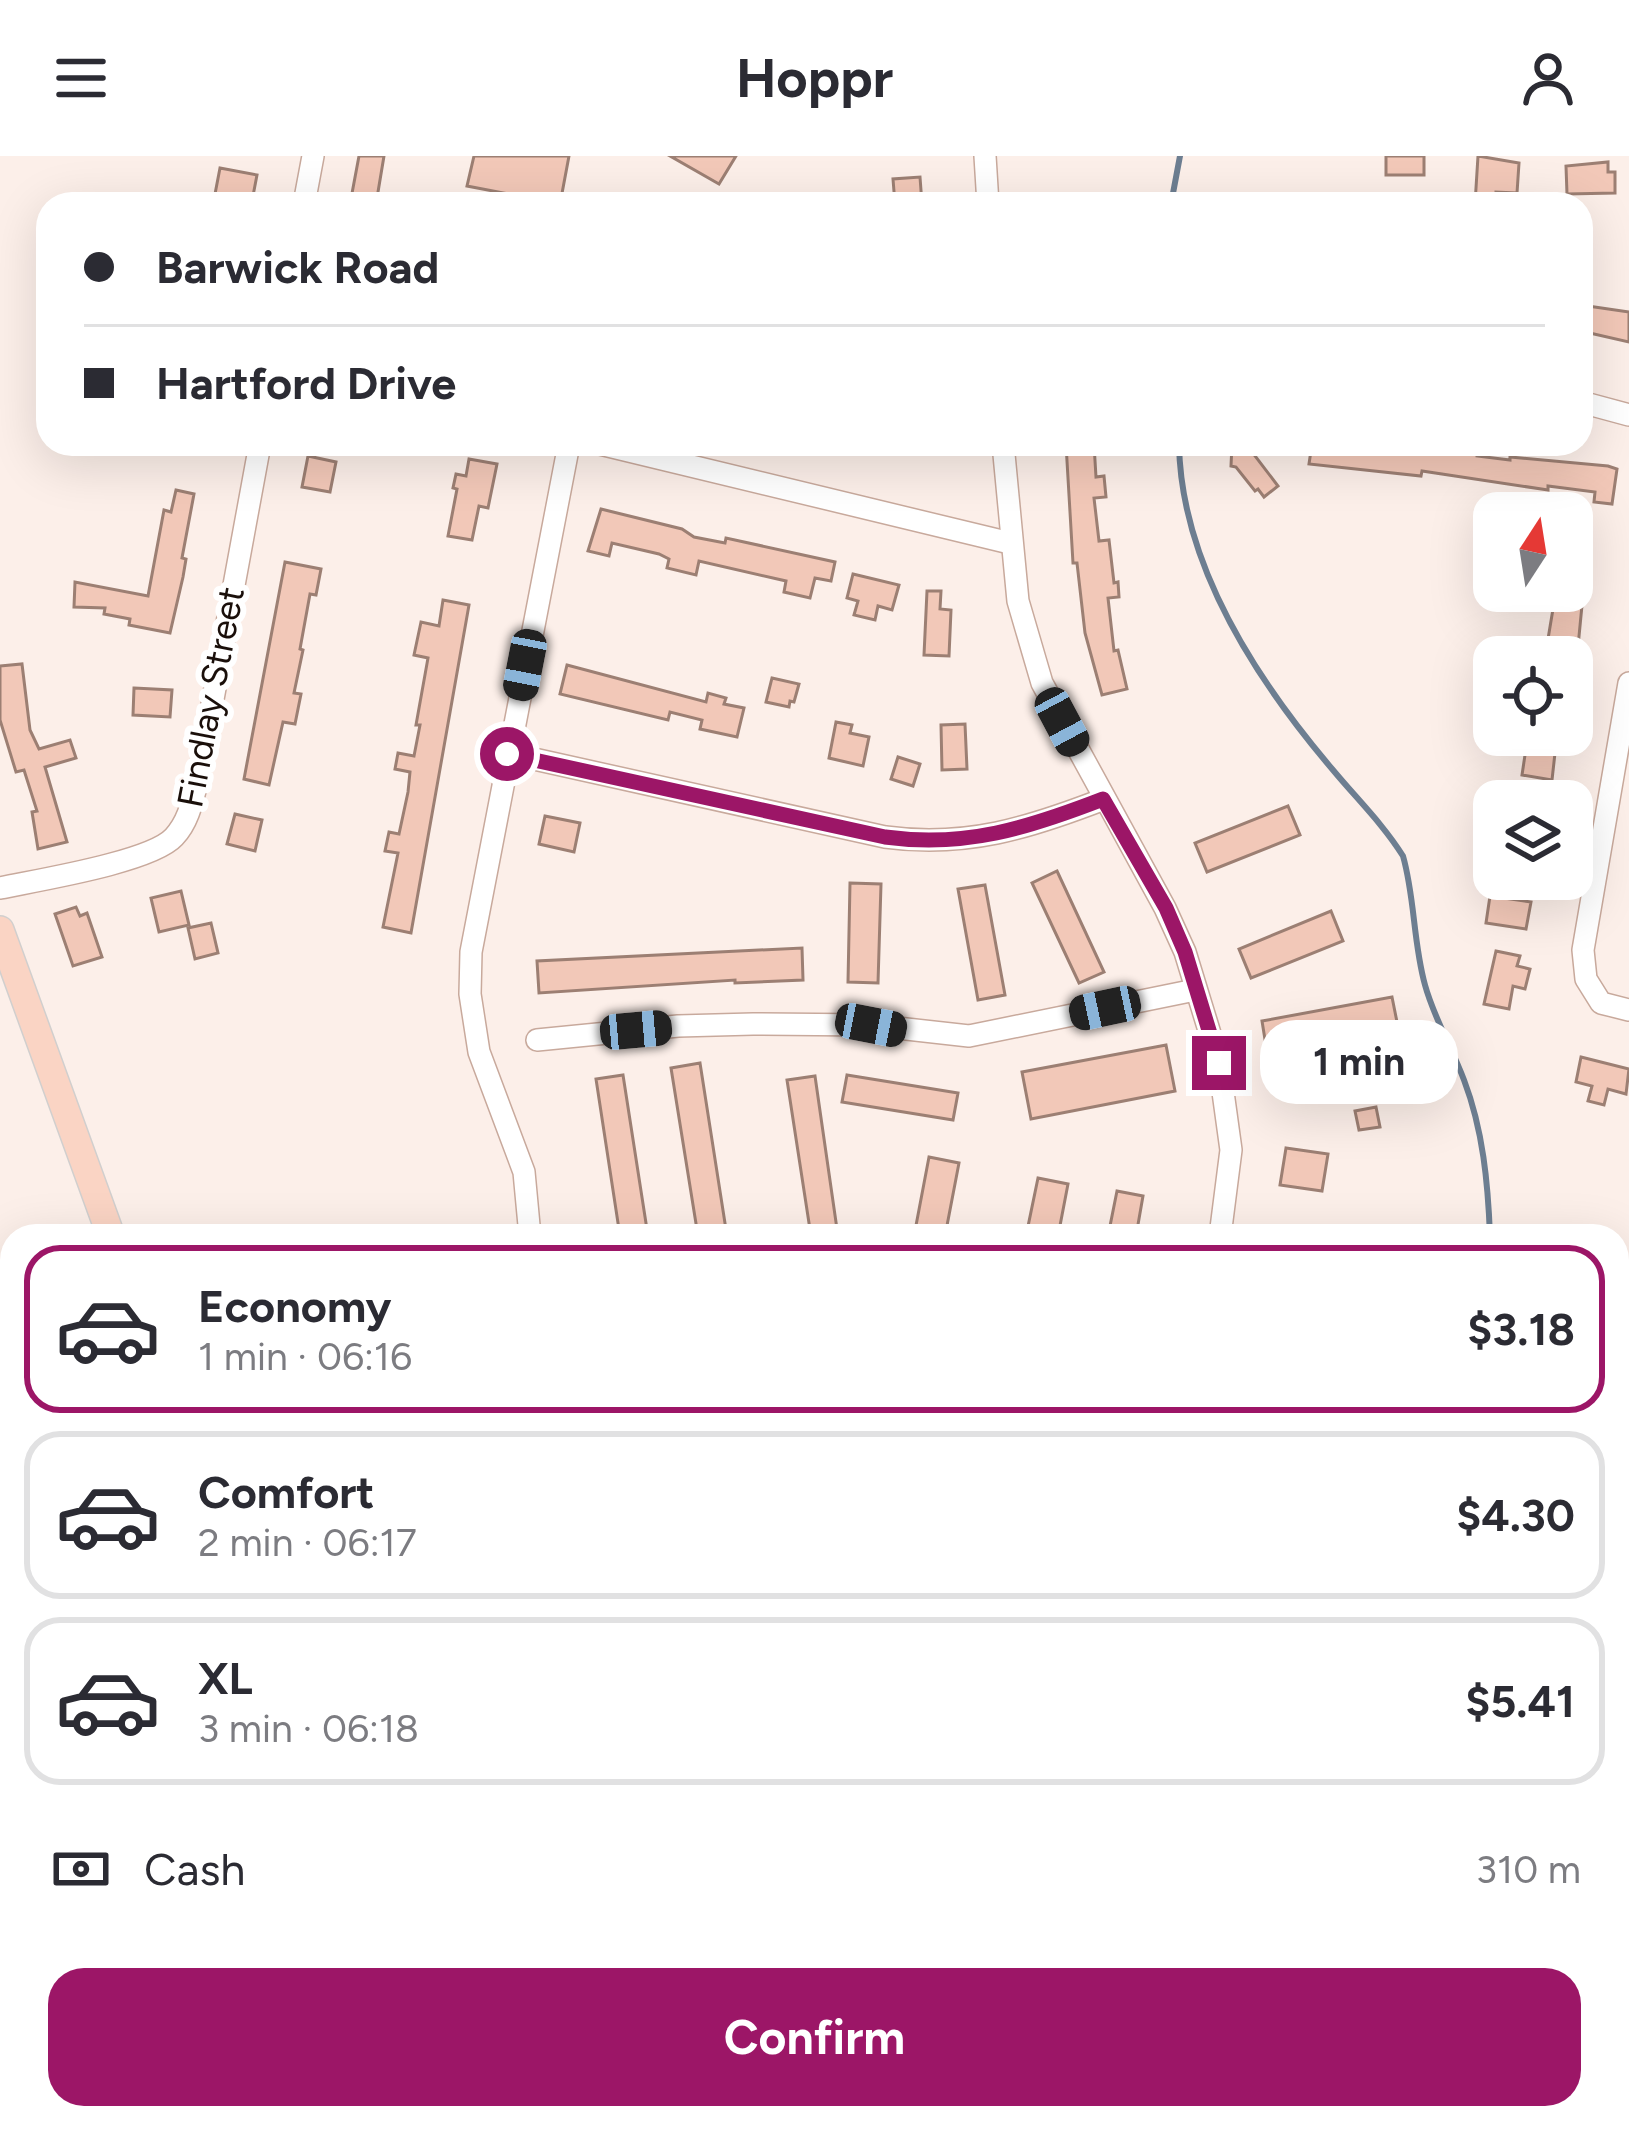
<!DOCTYPE html>
<html lang="en">
<head>
<meta charset="utf-8">
<style>
  :root { --surface:#fff; --page:#f7f7f7; --text:#2b2b33; --muted:#7c7c81; --line:#e1e1e2; --accent:#9c1667 }
  body { margin:0; font-family:Figtree,sans-serif; background:var(--page); color:var(--text); height:100vh; display:flex; flex-direction:column; font-size:45px; white-space:nowrap }
  * { box-sizing:border-box; margin:0 }
  p { font-size:39px; color:var(--muted) }
  .icon { flex:none; width:66px; height:66px; fill:none; stroke:currentColor; stroke-width:2; stroke-linecap:round; stroke-linejoin:round }
  .map { position:relative; flex:1; overflow:hidden }
  .side { position:absolute; left:0px; top:1068px; width:1629px; height:906px; display:flex; flex-direction:column; background:var(--surface); border-radius:36px 36px 0 0; box-shadow:0 12px 48px #0002 }
  .side>* { flex:none }
  .top-card { position:absolute; left:36px; top:36px; width:1557px; height:264px; border-radius:36px; box-shadow:0 12px 48px #0002; display:grid; align-content:center; height:264px; padding:0 48px; background:var(--surface) }
  .needle { width:78px; rotate:12deg }
  .tools { position:absolute; left:1473px; top:336px; display:grid; gap:24px }
  .tools a { display:grid; place-items:center; width:120px; height:120px; border-radius:24px; background:var(--surface); box-shadow:0 12px 48px #0002; font-size:60px }
  .end { position:absolute; width:54px; height:54px; margin:-27px; border:15px solid #9c1667; background:#fff; box-shadow:0 0 0 6px #fff }
  .from { border-radius:50% }
  .bubble { position:absolute; height:84px; border-radius:36px; background:var(--surface); box-shadow:0 12px 48px #0002; font-size:39px; font-weight:700; line-height:84px; text-align:center }
  .car { position:absolute; width:36px; height:72px; margin:-36px -18px; border-radius:15px; box-shadow:0 0 9px 3px #0007; background:linear-gradient(#222 24%,#8ab4d8 0 40%,#222 0 76%,#8ab4d8 0 86%,#222 0) }
  .top-card b { display:flex; align-items:center; gap:42px; height:114px; font-size:45px }
  .top-card b+b { border-top:3px solid var(--line) }
  .top-card i { width:30px; height:30px; background:var(--text) }
  ul { padding:21px 0 0; list-style:none }
  li { display:flex; align-items:center; gap:36px; height:168px; margin:0 24px 18px; padding:0 24px; border:6px solid var(--line); border-radius:36px }
  li div { flex:1 }
  li b { display:block; font-size:45px }
  li em { font-style:normal; font-weight:700 }
  li.active { border-color:var(--accent) }
  li>.icon { width:108px; height:108px; stroke-width:1.5 }
  .pay { display:flex; align-items:center; gap:30px; height:132px; padding:0 48px; font-size:45px }
  .pay p { margin-inline-start:auto }
  .primary-button { display:flex; gap:24px; margin-top:auto; padding:24px 48px }
  .primary-button a { flex:1; height:138px; border-radius:36px; background:var(--accent); color:#fff; font-size:48px; font-weight:700; line-height:138px; text-align:center }
  header { display:flex; justify-content:space-between; align-items:center; height:156px; padding:0 48px; background:var(--surface); font-size:54px; font-weight:700 }
  .map>svg:first-child { display:block }
</style>
</head>
<body>
<header><svg class="icon" aria-label="menu" viewBox="0 0 24 24"><path d="M4 6h16M4 12h16M4 18h16"/></svg>Hoppr<svg class="icon" aria-label="person" viewBox="0 0 24 24"><circle cx="12" cy="8" r="4"/><path d="M4 21q1-7 8-7t8 7"/></svg></header>
<div class="map">
<svg width="1629" height="1974" viewBox="0 0 1629 1974">
  <rect width="100%" height="100%" fill="#fcefe9"/>
  <!-- green -->
  <polygon fill="#d9e1c5" points="1617,1496 1629,1502 1629,1974 1464,1974 1464,1962 1617,1962"/>
  <g fill="none" stroke-linecap="round" stroke-linejoin="round">
    <!-- stream -->
    <g stroke="#6d7e91" stroke-width="6">
      <polyline points="1171,48 1180,0"/>
      <path d="M1179 288C1181 408 1257 525 1333 614 1357 643 1383 668 1403 700 1415 742 1413 786 1425 829 1434 862 1452 892 1464 924 1483 974 1488 1027 1490 1080"/>
      <polyline points="1617,1247 1629,1237"/>
      <polyline points="1581,1974 1581,1962"/>
    </g>
  </g>
  <!-- building -->
  <g fill="#f2c8b8" stroke="#9c7f73" stroke-width="3">
    <polygon points="359,0 384,0 376,48 350,48"/>
    <polygon points="474,0 569,0 560,48 467,30"/>
    <polygon points="670,0 736,0 719,28"/>
    <rect x="1386" y="0" width="38" height="19"/>
    <polygon points="1478,0 1519,7 1517,37 1496,36 1496,48 1475,48"/>
    <polygon points="1608,6 1608,16 1615,16 1615,37 1567,38 1566,10"/>
    <polygon points="220,12 257,19 252,45 215,38"/>
    <polygon points="920,21 922,48 895,48 893,23"/>
    <polygon points="1581,149 1629,156 1629,186 1581,175"/>
    <polygon points="1066,288 1094,288 1096,321 1104,320 1106,341 1094,342 1099,385 1109,384 1114,427 1118,426 1119,441 1108,442 1114,495 1118,494 1127,533 1102,539 1085,477 1077,407 1073,407"/>
    <polygon points="1232,288 1246,288 1278,330 1264,341 1258,333 1255,335 1236,311 1231,310"/>
    <polygon points="1312,288 1380,288 1459,298 1459,294 1477,296 1477,300 1510,304 1510,301 1608,310 1617,313 1612,348 1594,346 1595,336 1548,330 1548,334 1422,315 1421,320 1309,308"/>
    <polygon points="308,300 336,306 330,336 302,331"/>
    <polygon points="469,303 497,308 488,352 479,350 472,384 448,380 457,333 453,332 456,318 466,320"/>
    <polygon points="176,334 194,338 182,402 186,403 183,421 170,477 129,469 130,463 104,458 105,452 74,451 75,426 148,440 164,354 171,356"/>
    <polygon points="601,353 682,373 694,381 725,387 726,382 835,406 831,425 815,422 810,442 784,436 786,425 699,405 696,419 667,412 669,403 659,398 612,387 609,400 588,395"/>
    <polygon points="285,406 321,413 316,439 310,438 300,493 303,494 294,537 301,538 295,568 283,566 269,629 244,623"/>
    <polygon points="853,418 899,429 892,454 878,450 875,464 854,459 858,445 847,442"/>
    <polygon points="927,435 941,435 940,453 951,454 949,500 924,499"/>
    <polygon points="1556,435 1583,439 1577,501 1545,501"/>
    <polygon points="443,444 469,449 411,777 383,771 398,697 385,695 389,676 399,678 408,636 410,616 395,613 398,597 414,600 420,569 416,569 428,502 414,499 421,466 439,470"/>
    <polygon points="22,508 30,574 39,593 70,584 76,602 45,611 67,686 38,693 32,656 37,655 24,614 16,616 0,564 0,510"/>
    <polygon points="567,509 706,546 708,537 726,542 724,548 744,552 737,581 700,573 702,564 670,556 668,564 560,538"/>
    <polygon points="772,522 799,528 794,546 790,545 789,551 766,546"/>
    <polygon points="134,532 172,534 170,561 133,559"/>
    <polygon points="836,566 852,569 850,577 869,581 863,610 829,602"/>
    <polygon points="965,568 967,613 942,614 941,569"/>
    <polygon points="1528,579 1557,579 1552,624 1522,619"/>
    <polygon points="898,601 920,608 913,630 891,623"/>
    <polygon points="1288,650 1300,679 1207,716 1195,687"/>
    <polygon points="235,658 262,664 255,695 227,688"/>
    <polygon points="545,660 580,667 574,696 539,688"/>
    <polygon points="1057,715 1104,816 1079,827 1032,727"/>
    <polygon points="850,727 881,728 878,827 848,826"/>
    <polygon points="985,729 1005,839 978,844 958,733"/>
    <polygon points="181,735 189,769 159,776 151,742"/>
    <polygon points="1490,740 1531,746 1526,773 1486,767"/>
    <polygon points="76,751 80,760 87,757 102,801 73,810 55,758"/>
    <polygon points="1331,755 1343,785 1251,822 1239,793"/>
    <polygon points="211,767 218,797 195,803 188,772"/>
    <polygon points="802,792 803,824 735,827 735,824 539,837 537,805"/>
    <polygon points="1496,795 1520,800 1517,810 1530,813 1525,833 1513,830 1509,853 1484,848"/>
    <polygon points="1392,841 1398,871 1267,896 1262,865"/>
    <polygon points="1166,889 1175,935 1031,963 1022,916"/>
    <polygon points="1581,901 1629,913 1626,938 1608,933 1604,949 1588,945 1592,930 1576,926"/>
    <polygon points="700,907 727,1080 698,1080 671,912"/>
    <polygon points="623,919 648,1080 620,1080 596,923"/>
    <polygon points="847,919 958,937 953,964 842,946"/>
    <polygon points="815,920 818,941 838,1080 811,1080 787,924"/>
    <polygon points="1376,951 1380,971 1359,974 1355,955"/>
    <polygon points="1286,992 1328,998 1322,1035 1280,1029"/>
    <polygon points="929,1001 959,1007 945,1080 914,1080"/>
    <polygon points="1038,1022 1068,1028 1058,1080 1026,1080"/>
    <polygon points="1117,1035 1143,1040 1136,1080 1108,1080"/>
  </g>
  <g fill="none" stroke-linecap="round" stroke-linejoin="round">
    <defs>
      <g id="minor">
        <polyline points="985,0 988,48"/>
        <polyline points="304,48 313,0"/>
        <polyline points="1581,246 1629,259"/>
        <polyline points="600,288 1010,387"/>
        <polyline points="1003,288 1018,445 1042,527 1165,752 1185,796 1219,907 1231,994 1220,1080"/>
        <polyline points="1629,527 1583,794 1586,823 1601,847 1629,854"/>
        <path d="M507 597 885 681C966 692 1029 672 1104 643"/>
        <path d="M0 732C38 724 151 706 174 681 190 664 193 641 199 619L260 288"/>
        <polyline points="537,884 678,870 753,868 871,869 969,880 1195,834"/>
        <polyline points="530,1080 524,1016 479,896 470,838 471,796 569,288"/>
        <polyline points="0,1594 12,1592"/>
        <polyline points="0,1918 12,1916"/>
        <polyline points="1265,1974 1268,1962"/>
      </g>
      <g id="major">
        <polyline points="0,774 111,1080"/>
        <polyline points="1617,1442 1629,1448"/>
        <polyline points="1617,1480 1629,1486"/>
        <polyline points="443,1962 448,1974"/>
      </g>
    </defs>
    <!-- minor casing -->
    <use href="#minor" stroke="#c8a99c" stroke-width="24"/>
    <!-- major casing -->
    <use href="#major" stroke="#d1cfce" stroke-width="30"/>
    <!-- minor -->
    <use href="#minor" stroke="#fff" stroke-width="21"/>
    <!-- major -->
    <use href="#major" stroke="#fad4c4" stroke-width="27"/>
  </g>
  <g fill="none" stroke-linecap="round" stroke-linejoin="round">
    <!-- route -->
    <path stroke="#9c1667" stroke-width="15" d="M507 598 885 681C966 692 1028 672 1103 643L1166 752 1185 796 1219 907"/>
  </g>
  <g text-anchor="middle" stroke-width="12" stroke-linejoin="round" paint-order="stroke">
    <!-- street labels -->
    <g font-size="36" fill="#1a0f0a" stroke="#fff">
      <text transform="translate(210 541) rotate(-79)" y="13">Findlay Street</text>
    </g>
  </g>
</svg>
<div class="tools">
<a><svg class="needle" viewBox="-14 -14 28 28"><path d="M0-13l5 13h-10z" fill="#e53935"/><path d="M0 13l5-13h-10z" fill="#7c7c81"/></svg></a>
<a><svg class="icon" aria-label="locate" viewBox="0 0 24 24"><circle cx="12" cy="12" r="6"/><path d="M12 2v4M12 18v4M2 12h4M18 12h4"/></svg></a>
<a><svg class="icon" aria-label="layers" viewBox="0 0 24 24"><path d="M12 4l9 5-9 5-9-5zM3 14l9 5 9-5"/></svg></a>
</div>
<i class="end from" style="left:507px;top:598px"></i>
<i class="end" style="left:1219px;top:907px"></i>
<div class="bubble" style="left:1260px;top:864px;width:198px">1 min</div>
<i class="car" style="left:525px;top:509px;rotate:191deg"></i>
<i class="car" style="left:1062px;top:566px;rotate:152deg"></i>
<i class="car" style="left:1105px;top:852px;rotate:258deg"></i>
<i class="car" style="left:871px;top:869px;rotate:101deg"></i>
<i class="car" style="left:636px;top:874px;rotate:85deg"></i>
<div class="top-card">
<b><i class="from"></i>Barwick Road</b>
<b><i></i>Hartford Drive</b>
</div>
<section class="side">
<ul>
<li class="active"><svg class="icon" aria-label="car" viewBox="0 0 24 24"><path d="M5 17H2v-5l4-1 3-4h7l3 4 3 1v5h-3M9 17h6M6 11h13"/><circle cx="7" cy="17" r="2"/><circle cx="17" cy="17" r="2"/></svg><div><b>Economy</b><p>1 min · 06:16</p></div><em>$3.18</em></li>
<li><svg class="icon" aria-label="car" viewBox="0 0 24 24"><path d="M5 17H2v-5l4-1 3-4h7l3 4 3 1v5h-3M9 17h6M6 11h13"/><circle cx="7" cy="17" r="2"/><circle cx="17" cy="17" r="2"/></svg><div><b>Comfort</b><p>2 min · 06:17</p></div><em>$4.30</em></li>
<li><svg class="icon" aria-label="car" viewBox="0 0 24 24"><path d="M5 17H2v-5l4-1 3-4h7l3 4 3 1v5h-3M9 17h6M6 11h13"/><circle cx="7" cy="17" r="2"/><circle cx="17" cy="17" r="2"/></svg><div><b>XL</b><p>3 min · 06:18</p></div><em>$5.41</em></li>
</ul>
<div class="pay"><svg class="icon" aria-label="cash" viewBox="0 0 24 24"><path d="M3 7h18v10H3z"/><circle cx="12" cy="12" r="2"/></svg>Cash<p>310 m</p></div>
<div class="primary-button"><a>Confirm</a></div>
</section>
</div>
</body>
</html>
